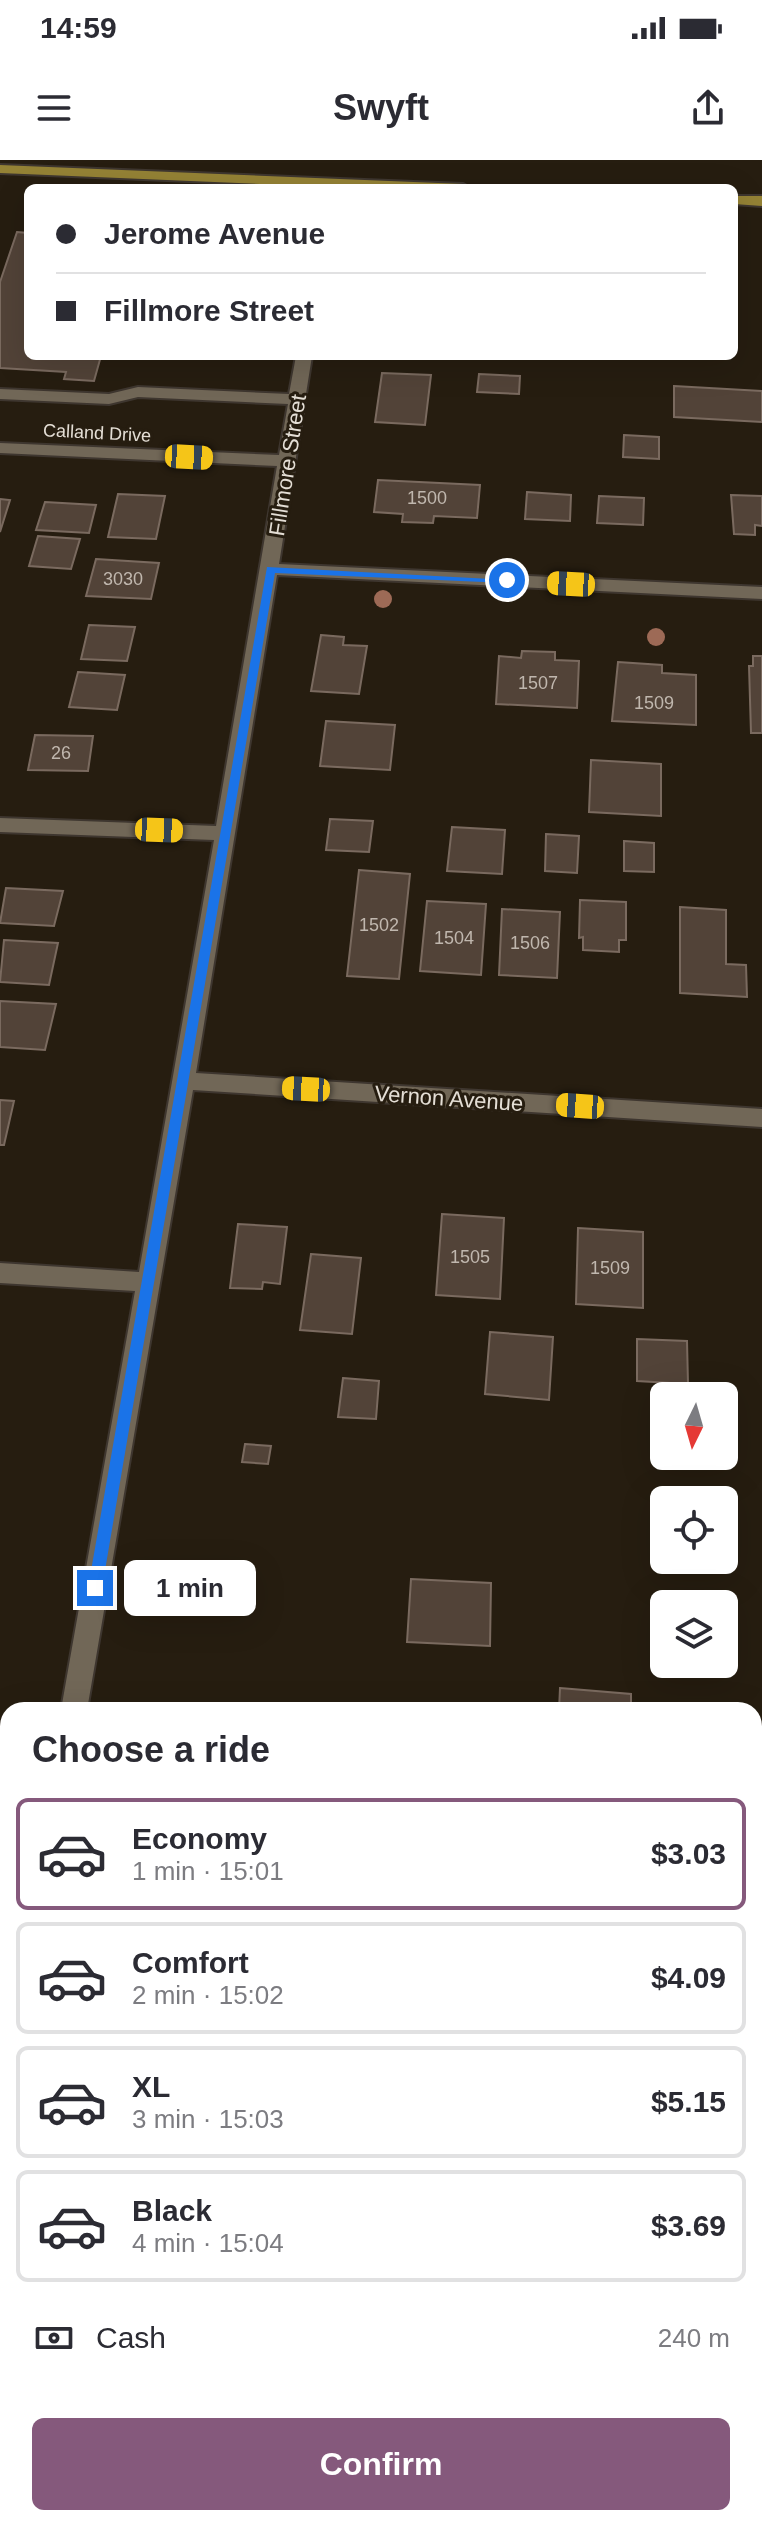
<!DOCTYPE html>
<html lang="en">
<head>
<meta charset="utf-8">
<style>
  :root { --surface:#fff; --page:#f2f2f3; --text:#2b2b33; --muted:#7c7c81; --line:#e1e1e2; --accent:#85597c }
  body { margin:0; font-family:Helvetica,sans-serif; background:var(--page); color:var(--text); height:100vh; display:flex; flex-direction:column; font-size:30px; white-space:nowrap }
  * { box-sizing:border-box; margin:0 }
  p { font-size:26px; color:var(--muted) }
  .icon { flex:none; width:44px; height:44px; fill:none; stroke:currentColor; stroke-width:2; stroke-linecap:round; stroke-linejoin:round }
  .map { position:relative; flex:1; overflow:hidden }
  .drawer { position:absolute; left:0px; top:1542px; width:762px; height:824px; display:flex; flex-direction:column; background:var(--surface); border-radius:24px 24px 0 0; box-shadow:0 8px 32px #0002 }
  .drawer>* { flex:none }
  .top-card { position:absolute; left:24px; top:24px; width:714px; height:176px; border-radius:12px; box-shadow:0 8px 32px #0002; display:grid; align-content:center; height:176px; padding:0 32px; background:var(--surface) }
  .needle { width:52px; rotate:185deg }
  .tools { position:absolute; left:650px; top:1222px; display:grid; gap:16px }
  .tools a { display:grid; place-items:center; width:88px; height:88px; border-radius:12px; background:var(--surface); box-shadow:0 8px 32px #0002; font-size:40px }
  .end { position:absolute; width:36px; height:36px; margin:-18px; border:10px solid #1a73e8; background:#fff; box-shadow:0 0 0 4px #fff }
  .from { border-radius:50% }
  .bubble { position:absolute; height:56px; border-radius:12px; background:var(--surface); box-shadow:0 8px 32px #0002; font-size:26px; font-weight:700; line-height:56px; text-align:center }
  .car { position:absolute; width:24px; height:48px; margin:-24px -12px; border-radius:10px; box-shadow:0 0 6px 2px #0007; background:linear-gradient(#f5c518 24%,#345 0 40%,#f5c518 0 76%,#345 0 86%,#f5c518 0) }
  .top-card b { display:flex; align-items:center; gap:28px; height:76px; font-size:30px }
  .top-card b+b { border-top:2px solid var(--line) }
  .top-card i { width:20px; height:20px; background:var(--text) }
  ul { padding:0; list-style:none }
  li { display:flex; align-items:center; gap:24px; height:112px; margin:0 16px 12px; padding:0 16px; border:4px solid var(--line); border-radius:12px }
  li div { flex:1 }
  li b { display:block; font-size:30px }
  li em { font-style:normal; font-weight:700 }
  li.current { border-color:var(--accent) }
  li>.icon { width:72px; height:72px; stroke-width:1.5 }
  h2 { padding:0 32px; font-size:36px; line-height:96px }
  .pay { display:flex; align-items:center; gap:20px; height:88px; padding:0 32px; font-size:30px }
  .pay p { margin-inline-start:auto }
  .primary-button { display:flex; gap:16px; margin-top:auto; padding:16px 32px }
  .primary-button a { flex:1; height:92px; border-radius:12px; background:var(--accent); color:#fff; font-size:32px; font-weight:700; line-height:92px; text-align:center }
  .status { display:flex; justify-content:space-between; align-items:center; height:56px; padding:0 40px; background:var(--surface); direction:ltr }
  .status svg { height:22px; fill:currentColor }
  header { display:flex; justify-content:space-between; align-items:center; height:104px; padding:0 32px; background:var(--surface); font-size:36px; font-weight:700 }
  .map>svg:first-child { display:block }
</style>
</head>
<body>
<div class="status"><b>14:59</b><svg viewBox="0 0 49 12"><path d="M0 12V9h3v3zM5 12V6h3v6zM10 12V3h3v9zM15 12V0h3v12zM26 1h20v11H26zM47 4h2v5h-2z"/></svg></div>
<header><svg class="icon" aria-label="menu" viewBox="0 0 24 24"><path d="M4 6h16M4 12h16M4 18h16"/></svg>Swyft<svg class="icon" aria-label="share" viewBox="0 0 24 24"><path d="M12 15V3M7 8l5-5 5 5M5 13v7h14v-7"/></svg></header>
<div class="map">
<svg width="762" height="2366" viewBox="0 0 762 2366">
  <rect width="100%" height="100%" fill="#261d10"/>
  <!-- building -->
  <g fill="#524338" stroke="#7a6a5f" stroke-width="2">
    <polygon points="17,72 28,73 28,196 101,196 94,221 64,219 66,212 0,208 0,122"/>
    <polygon points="382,213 431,215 425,265 375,262"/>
    <polygon points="479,214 520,216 519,234 477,232"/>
    <polygon points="674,226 762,231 762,262 674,257"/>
    <polygon points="624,275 659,277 659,299 623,297"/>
    <polygon points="378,320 480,325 477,358 434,356 433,363 402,362 403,354 374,352"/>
    <polygon points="527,332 571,335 570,361 525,359"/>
    <polygon points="118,334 165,336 156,379 108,377"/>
    <polygon points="731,335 762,336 762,366 755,365 755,375 734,374"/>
    <polygon points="599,336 644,338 643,365 597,363"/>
    <polygon points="0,339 10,340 0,372"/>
    <polygon points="45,342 96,345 89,373 36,370"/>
    <polygon points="38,376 80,379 71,409 29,406"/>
    <polygon points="96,399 159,403 151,439 86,436"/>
    <polygon points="89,465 135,467 127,501 81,499"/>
    <polygon points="321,475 344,477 343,485 367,486 359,534 311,531"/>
    <polygon points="522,491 555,492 555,500 579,501 577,548 496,544 499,496 521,498"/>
    <polygon points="753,496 762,496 762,573 751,573 749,506 753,506"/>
    <polygon points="618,502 662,505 662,513 696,515 696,565 612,561"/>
    <polygon points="78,512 125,515 117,550 69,547"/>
    <polygon points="326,561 395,565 390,610 320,606"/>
    <polygon points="35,575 93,576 88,611 28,610"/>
    <polygon points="591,600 661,604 661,656 589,652"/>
    <polygon points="330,659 373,661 369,692 326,690"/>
    <polygon points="452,667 505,670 502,714 447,711"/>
    <polygon points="546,674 579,676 577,713 545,711"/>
    <polygon points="624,681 654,683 654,712 624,711"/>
    <polygon points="359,710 410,714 399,819 347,816"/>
    <polygon points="6,728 63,731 54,766 0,763"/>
    <polygon points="580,740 626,742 626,780 619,780 619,792 583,790 583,777 579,778"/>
    <polygon points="427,741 486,744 481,815 420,811"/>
    <polygon points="680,747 726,750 726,804 746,805 747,837 680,833"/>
    <polygon points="502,749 560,752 557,818 499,815"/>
    <polygon points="4,780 58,783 49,825 0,822"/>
    <polygon points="0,841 56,844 45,890 0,887"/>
    <polygon points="0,940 14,941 4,985 0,985"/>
    <polygon points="442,1054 504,1058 500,1139 436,1135"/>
    <polygon points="238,1064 287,1067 280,1124 263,1122 262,1129 230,1128"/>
    <polygon points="578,1068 643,1072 643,1148 576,1144"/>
    <polygon points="311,1094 361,1098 352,1174 300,1170"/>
    <polygon points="490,1172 553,1177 549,1240 485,1234"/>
    <polygon points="637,1179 687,1181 688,1224 637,1221"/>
    <polygon points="343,1218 379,1221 376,1259 338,1257"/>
    <polygon points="245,1284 271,1286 268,1304 242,1302"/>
    <polygon points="411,1419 491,1423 490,1486 407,1482"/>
    <polygon points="560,1528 631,1534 631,1550 559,1550"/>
    <polygon points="754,2058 762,2059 762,2109 754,2108"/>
    <polygon points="112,2358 239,2358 238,2366 111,2366"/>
    <polygon points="306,2358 481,2358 480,2366 317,2366 306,2365"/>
  </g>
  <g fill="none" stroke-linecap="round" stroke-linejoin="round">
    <defs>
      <g id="minor">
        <polygon points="296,196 312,196 279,404 762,427 762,439 277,415 196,913 762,949 762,967 193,930 87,1550 61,1550 135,1131 0,1123 0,1103 139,1112 214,680 0,672 0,658 216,666 277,306 0,293 0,283 279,295 288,244 138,237 109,244 0,239 0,229 109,234 138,227 289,234"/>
        <polygon points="0,1848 8,1849 8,1879 0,1878"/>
        <polygon points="754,1878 762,1879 762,1909 754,1908"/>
        <polygon points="8,1918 8,1992 0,1995 0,1921"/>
      </g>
      <g id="major">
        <polygon points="0,5 463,24 470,28 354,28 0,13"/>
        <polygon points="734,36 762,36 762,46 734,44"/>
      </g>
    </defs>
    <!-- minor casing -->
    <use href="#minor" stroke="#3e362f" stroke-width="4"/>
    <!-- major casing -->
    <use href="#major" stroke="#3e362f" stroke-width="4"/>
    <!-- minor -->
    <use href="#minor" fill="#716757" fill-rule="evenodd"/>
    <!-- major -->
    <use href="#major" fill="#948235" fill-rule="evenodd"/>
  </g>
  <!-- trees -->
  <g fill="#9d6a56">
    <circle cx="383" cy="439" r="9"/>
    <circle cx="656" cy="477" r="9"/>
  </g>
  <!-- route -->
  <polygon fill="#1a73e8" points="267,407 512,420 507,423 275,413 102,1428 95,1434 88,1428"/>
  <g text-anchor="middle" stroke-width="6" stroke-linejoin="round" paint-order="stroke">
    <!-- far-street labels -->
    <g font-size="18" fill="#e4ded5" stroke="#261d10">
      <text transform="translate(97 273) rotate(3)" y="6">Calland Drive</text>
    </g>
    <!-- number labels -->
    <g font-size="18" fill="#c0b7ae">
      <text x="427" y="344">1500</text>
      <text x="123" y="425">3030</text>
      <text x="538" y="529">1507</text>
      <text x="654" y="549">1509</text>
      <text x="61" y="599">26</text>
      <text x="379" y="771">1502</text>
      <text x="454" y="784">1504</text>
      <text x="530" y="789">1506</text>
      <text x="470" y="1103">1505</text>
      <text x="610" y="1114">1509</text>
    </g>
    <!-- street labels -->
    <g font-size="22" fill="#e4ded5" stroke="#261d10">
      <text transform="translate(287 305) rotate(-81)" y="8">Fillmore Street</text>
      <text transform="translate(449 938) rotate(4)" y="8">Vernon Avenue</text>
    </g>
  </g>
</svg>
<div class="tools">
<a><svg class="needle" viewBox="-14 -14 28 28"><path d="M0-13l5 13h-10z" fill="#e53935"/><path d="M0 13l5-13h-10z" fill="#7c7c81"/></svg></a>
<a><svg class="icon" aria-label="locate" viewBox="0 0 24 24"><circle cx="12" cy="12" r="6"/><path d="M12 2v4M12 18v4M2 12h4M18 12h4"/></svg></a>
<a><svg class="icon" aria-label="layers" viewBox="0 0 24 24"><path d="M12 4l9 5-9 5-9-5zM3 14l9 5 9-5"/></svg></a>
</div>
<i class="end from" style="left:507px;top:420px"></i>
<i class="end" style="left:95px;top:1428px"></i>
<div class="bubble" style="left:124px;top:1400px;width:132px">1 min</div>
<i class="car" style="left:189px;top:297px;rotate:93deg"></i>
<i class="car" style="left:571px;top:424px;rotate:273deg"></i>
<i class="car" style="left:159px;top:670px;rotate:92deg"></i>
<i class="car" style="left:306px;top:929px;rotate:273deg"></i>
<i class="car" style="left:580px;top:946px;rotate:274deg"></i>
<div class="top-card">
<b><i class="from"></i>Jerome Avenue</b>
<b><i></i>Fillmore Street</b>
</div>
<section class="drawer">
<h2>Choose a ride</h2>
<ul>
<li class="current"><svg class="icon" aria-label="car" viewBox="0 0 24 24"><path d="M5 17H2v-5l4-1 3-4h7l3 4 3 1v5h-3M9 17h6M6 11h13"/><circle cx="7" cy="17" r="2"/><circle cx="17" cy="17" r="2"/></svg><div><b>Economy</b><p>1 min · 15:01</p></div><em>$3.03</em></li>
<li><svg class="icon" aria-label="car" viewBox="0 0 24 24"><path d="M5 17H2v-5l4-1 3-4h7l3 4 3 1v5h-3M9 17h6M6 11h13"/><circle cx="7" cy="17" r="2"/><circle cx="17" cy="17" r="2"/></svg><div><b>Comfort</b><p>2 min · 15:02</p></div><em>$4.09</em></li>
<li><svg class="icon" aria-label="car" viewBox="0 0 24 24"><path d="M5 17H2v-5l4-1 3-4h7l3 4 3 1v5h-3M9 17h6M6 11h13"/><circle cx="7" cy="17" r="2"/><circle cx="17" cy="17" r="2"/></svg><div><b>XL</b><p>3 min · 15:03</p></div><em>$5.15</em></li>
<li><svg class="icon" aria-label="car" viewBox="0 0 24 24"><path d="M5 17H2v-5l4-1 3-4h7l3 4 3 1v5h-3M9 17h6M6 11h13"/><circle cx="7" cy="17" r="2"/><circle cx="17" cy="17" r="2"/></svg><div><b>Black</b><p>4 min · 15:04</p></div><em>$3.69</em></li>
</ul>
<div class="pay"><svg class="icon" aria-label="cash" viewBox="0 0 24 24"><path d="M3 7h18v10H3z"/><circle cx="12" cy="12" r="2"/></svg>Cash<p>240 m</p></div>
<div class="primary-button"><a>Confirm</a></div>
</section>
</div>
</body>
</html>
